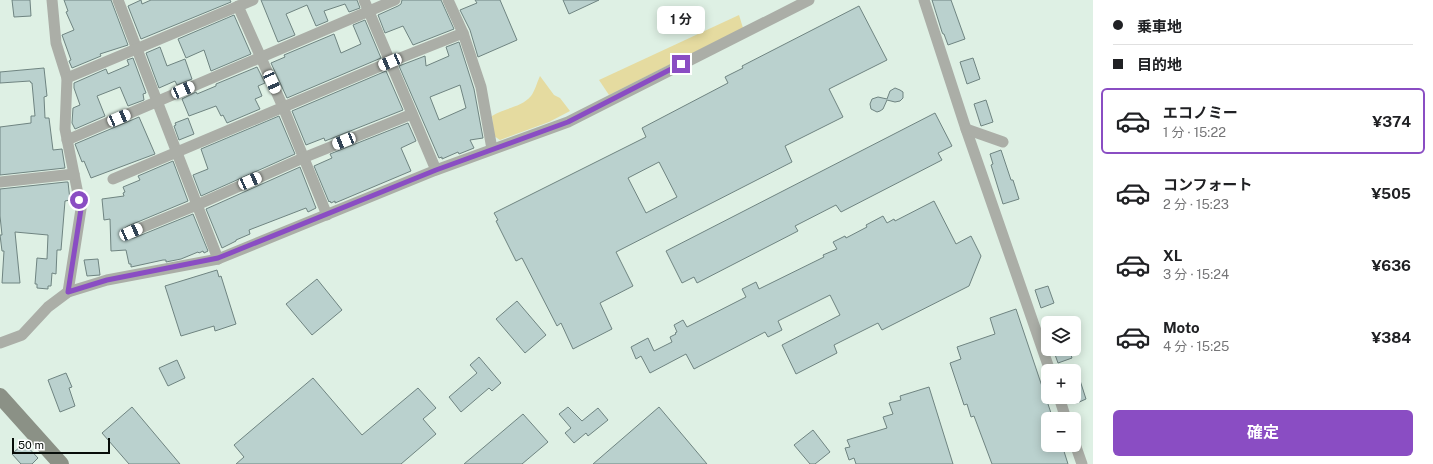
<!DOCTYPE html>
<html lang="ja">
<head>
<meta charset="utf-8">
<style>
  :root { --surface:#fff; --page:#f2f2f2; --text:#202124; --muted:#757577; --line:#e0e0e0; --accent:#8a4dc3 }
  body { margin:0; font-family:"Public Sans","Noto Sans JP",sans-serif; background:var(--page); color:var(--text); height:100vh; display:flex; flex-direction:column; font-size:15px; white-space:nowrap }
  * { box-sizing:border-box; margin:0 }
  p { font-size:13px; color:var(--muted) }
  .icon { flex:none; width:22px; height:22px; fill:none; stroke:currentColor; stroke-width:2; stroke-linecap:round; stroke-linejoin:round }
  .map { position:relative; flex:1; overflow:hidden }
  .drawer { display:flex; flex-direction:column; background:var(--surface); width:340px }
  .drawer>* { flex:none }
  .banner { display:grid; align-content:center; height:88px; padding:0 20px; background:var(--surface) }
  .buttons { position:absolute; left:1041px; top:316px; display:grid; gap:8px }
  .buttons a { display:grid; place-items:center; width:40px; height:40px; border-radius:6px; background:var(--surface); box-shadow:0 2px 10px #0003; font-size:20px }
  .scale { position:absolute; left:12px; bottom:10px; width:98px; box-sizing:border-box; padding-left:4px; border:2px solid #070d09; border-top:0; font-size:11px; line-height:14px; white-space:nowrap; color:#070d09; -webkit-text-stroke:3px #fff; paint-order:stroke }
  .end { position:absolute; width:18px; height:18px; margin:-9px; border:5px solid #8a4dc3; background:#fff; box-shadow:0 0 0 2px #fff }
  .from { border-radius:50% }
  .bubble { position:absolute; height:28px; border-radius:6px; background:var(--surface); box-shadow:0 2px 10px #0003; font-size:13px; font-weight:700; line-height:28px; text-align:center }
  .car { position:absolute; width:12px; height:24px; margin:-12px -6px; border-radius:5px; box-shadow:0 0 3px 1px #0007; background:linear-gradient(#fff 24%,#345 0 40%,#fff 0 76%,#345 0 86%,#fff 0) }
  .banner b { display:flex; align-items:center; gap:14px; height:38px; font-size:15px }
  .banner b+b { border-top:1px solid var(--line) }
  .banner i { width:10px; height:10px; background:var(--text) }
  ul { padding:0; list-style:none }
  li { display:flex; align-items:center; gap:12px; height:66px; margin:0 8px 6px; padding:0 12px; border:2px solid transparent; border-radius:6px }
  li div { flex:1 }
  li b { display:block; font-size:15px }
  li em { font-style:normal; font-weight:700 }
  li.active { border-color:var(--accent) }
  li>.icon { width:36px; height:36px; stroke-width:1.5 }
  .cta { display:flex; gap:8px; margin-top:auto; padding:8px 20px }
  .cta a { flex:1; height:46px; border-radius:6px; background:var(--accent); color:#fff; font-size:16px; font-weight:700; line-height:46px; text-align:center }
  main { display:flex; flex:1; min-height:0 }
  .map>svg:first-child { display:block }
</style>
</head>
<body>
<main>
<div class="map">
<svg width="1093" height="464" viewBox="0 0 1093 464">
  <rect width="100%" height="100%" fill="#def0e4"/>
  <!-- green -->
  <g fill="#e5dba0">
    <polygon points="739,15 743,28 609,95 599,80"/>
    <path d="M540 76 554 95 560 98 570 111 549 122 500 140 494 136 492 116C503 108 521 108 531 96 535 91 537 82 540 76Z"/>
  </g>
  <!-- building -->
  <g fill="#bad1ce" stroke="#6f8481" fill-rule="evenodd">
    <polygon points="12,0 30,0 31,16 14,17"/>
    <polygon points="64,0 111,0 128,45 100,54 101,56 72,68 69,61 71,60 62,35 74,30 66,12 68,11"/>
    <polygon points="141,0 142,4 151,0 230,0 231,2 141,39 128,6"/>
    <polygon points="261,0 357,0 360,8 349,12 345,4 324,11 328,21 316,26 307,5 286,14 295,35 278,42"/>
    <polygon points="402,0 441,0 454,29 413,45 403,26 385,33 378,15 398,6 401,4"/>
    <polygon points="475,0 500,0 517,40 478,57 470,30 460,10 477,3"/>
    <polygon points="563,0 599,0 569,14"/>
    <polygon points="932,0 951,0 965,39 948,45 944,34 943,34 942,32"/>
    <path d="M859 6 887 60 829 89 843 117 785 146 792 162 616 252 633 286 600 303 612 329 573 349 561 323 557 326 522 258 516 261 496 221 498 220 494 213 646 137 642 128 728 83 725 77 743 68 742 66ZM659 162 677 197 646 213 628 178Z"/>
    <polygon points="234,15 251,54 211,71 204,50 186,58 178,39"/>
    <polygon points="365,20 381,58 287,98 271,63 285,57 284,55 334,34 341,53 361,44 353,25"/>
    <path d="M459 42 474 89 483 138 470 140 474 148 459 154 458 152 442 159V157L439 158 399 66 425 56 426 66 449 56 446 47ZM460 85 466 108 439 120 430 97Z"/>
    <polygon points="160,47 167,66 185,59 192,79 177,85 175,81 159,88 146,53"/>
    <polygon points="133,58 146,93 143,94 144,100 128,106 120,87 97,96 105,116 75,129 72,123 73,108 80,105 74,88 74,83 106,69 108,74 129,65 127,60"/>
    <polygon points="973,58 980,79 967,84 960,62"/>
    <polygon points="257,67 265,83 258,86 262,96 255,99 260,109 227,123 223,115 221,116 216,106 189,116 182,99 196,92 197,94 216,86 216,84"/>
    <polygon points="44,68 47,96 44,97 45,118 49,118 53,150 62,149 65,168 0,175 0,127 31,123 31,116 35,116 32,83 31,83 30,81 0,83 0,72"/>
    <polygon points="386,71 403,110 325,141 324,138 306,145 292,111"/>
    <polygon points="895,88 900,90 903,92 903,98 900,101 895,102 887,100 883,109 880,111 877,112 871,109 870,104 872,99 878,97 887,99 890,91"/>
    <polygon points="986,100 993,122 981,126 974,104"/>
    <polygon points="935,113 952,146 938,153 942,160 841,212 836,205 795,226 798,231 697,283 694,277 682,283 666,251"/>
    <polygon points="279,116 295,154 201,196 193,175 208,169 201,149"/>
    <polygon points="139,117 155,154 91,178 84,161 82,162 75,144"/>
    <polygon points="188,118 194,134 179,140 174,126 176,125 175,123"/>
    <polygon points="408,123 416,141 401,148 411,171 335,203 335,201 331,203 330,201 329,202 314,166 332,158 330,154"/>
    <polygon points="1001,150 1011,180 1013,180 1019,199 1003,204 991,165 993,164 990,154"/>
    <polygon points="173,161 188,201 128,226 125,228 124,234 127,238 134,238 193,214 208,251 204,253 203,251 199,253 198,252 181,259 166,262 166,260 163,260 131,267 131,264 129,264 126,250 111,251 110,219 104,220 102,199 124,196 123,193 125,192 123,187 140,180 138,176"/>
    <polygon points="300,167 316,208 308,212 306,208 249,230 250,234 236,240 236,241 222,248 206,209"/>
    <polygon points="66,182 68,182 70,200 65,201 61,250 57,250 56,274 52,273 51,286 48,286 48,289 37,288 37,284 35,284 37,258 47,259 48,235 15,232 20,283 2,283 4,251 2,251 0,235 2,235 0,216 0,189"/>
    <polygon points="934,201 956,244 971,236 981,256 969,286 882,330 878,323 834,345 837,353 796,374 782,345 840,315 830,295 778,321 782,330 768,337 765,332 694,369 686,354 650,373 641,356 636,359 631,347 648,338 654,351 672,342 670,337 676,334 675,333 677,332 674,325 683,320 687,327 746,297 742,289 756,282 759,289 824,257 823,255 837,249 833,242 845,236 846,238 867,227 866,225 883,216 887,223 894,219 895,221"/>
    <polygon points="98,259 100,275 87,276 84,260"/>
    <polygon points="217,270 219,277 221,276 236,324 215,331 214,326 181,336 165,286"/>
    <polygon points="317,279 342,310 312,335 286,304"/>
    <polygon points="1048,286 1054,303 1041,308 1035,290"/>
    <polygon points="517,301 546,335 525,353 496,319"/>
    <polygon points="1016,309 1053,419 1048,419 1048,445 1062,445 1068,464 992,464 974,416 971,417 967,404 964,405 950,363 961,359 957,347 995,334 990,318"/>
    <polygon points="1053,349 1069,349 1072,358 1058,363"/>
    <polygon points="479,357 501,383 492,391 489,388 461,412 449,397 477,373 470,365"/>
    <polygon points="177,360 185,378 168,386 159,368"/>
    <polygon points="1074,368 1076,368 1086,399 1077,403 1074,403"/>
    <polygon points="66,373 72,387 69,388 75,406 60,412 48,380"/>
    <polygon points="313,378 362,435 418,388 436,408 423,419 436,434 401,464 236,464 244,457 234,445"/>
    <polygon points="929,387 953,464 856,464 854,458 849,460 845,448 850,447 847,440 887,428 883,417 893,414 889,403 901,400 900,396"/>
    <polygon points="132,407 180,464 129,464 102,433"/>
    <polygon points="568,407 582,421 598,408 608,420 588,436 586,433 574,443 565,433 571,428 559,414"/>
    <polygon points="659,407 707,464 593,464"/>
    <polygon points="523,414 548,442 522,464 464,464"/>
    <polygon points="813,430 830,452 815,464 810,464 794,445"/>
    <polygon points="24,443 38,458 32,464 21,464 12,454"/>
  </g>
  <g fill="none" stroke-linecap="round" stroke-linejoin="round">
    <!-- street -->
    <g stroke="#abaea7" stroke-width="11">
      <polyline points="52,0 56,43 67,78 65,129 81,209 68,292"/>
      <polyline points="118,0 218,259"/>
      <polyline points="364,0 436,170"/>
      <polyline points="448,0 463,33 481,87 492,149"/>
      <polyline points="924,0 966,129 1050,371"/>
      <polyline points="238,6 283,107 327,215"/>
      <polyline points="67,78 253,0"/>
      <polyline points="966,129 1003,142"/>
      <polyline points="67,140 395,0"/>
      <polyline points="113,179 390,62 463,33"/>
      <polyline points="0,182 74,174"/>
      <polyline points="131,232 197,205 303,158 412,114"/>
      <polyline points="0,343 22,335 48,307 68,292 107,280 218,259 436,170 568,122 809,0"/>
      <polyline points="1059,397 1066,419"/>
      <polyline points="1074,441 1082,464"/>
    </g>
    <!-- secondary -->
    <polyline stroke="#8b9186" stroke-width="16" points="0,396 61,464"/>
  </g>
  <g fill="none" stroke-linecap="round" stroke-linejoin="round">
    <!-- route -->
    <polyline stroke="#8a4dc3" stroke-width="5" points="79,200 81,209 68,292 107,280 218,258 436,170 568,122 681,64"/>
  </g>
</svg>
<div class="buttons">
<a><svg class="icon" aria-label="layers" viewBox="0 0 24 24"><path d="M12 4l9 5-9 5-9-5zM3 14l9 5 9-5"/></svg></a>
<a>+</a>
<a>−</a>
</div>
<div class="scale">50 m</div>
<i class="end from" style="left:79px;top:200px"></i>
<i class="end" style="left:681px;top:64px"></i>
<div class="bubble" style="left:657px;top:6px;width:48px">1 分</div>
<i class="car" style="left:390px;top:62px;rotate:247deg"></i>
<i class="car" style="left:272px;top:82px;rotate:156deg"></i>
<i class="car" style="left:183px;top:90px;rotate:67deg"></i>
<i class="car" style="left:119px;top:118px;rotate:67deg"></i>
<i class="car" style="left:344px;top:141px;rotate:248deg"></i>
<i class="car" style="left:250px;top:181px;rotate:66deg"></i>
<i class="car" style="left:131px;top:232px;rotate:66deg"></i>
</div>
<section class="drawer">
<div class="banner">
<b><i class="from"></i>乗車地</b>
<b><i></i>目的地</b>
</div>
<ul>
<li class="active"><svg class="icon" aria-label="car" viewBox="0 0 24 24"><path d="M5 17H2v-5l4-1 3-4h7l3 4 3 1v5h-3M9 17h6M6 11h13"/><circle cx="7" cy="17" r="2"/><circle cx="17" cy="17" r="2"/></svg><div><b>エコノミー</b><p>1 分 · 15:22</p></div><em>¥374</em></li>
<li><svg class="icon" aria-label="car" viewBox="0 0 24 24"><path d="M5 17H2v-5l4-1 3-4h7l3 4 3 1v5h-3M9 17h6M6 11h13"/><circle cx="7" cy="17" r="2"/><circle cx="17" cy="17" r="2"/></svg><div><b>コンフォート</b><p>2 分 · 15:23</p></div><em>¥505</em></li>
<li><svg class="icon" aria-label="car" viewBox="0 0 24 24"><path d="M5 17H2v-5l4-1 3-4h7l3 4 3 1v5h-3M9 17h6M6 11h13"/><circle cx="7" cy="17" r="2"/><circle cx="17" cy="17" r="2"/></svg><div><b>XL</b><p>3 分 · 15:24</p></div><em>¥636</em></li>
<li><svg class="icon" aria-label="car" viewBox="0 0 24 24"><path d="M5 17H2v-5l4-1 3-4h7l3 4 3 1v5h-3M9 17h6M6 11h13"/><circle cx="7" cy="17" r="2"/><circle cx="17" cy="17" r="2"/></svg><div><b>Moto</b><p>4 分 · 15:25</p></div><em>¥384</em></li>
</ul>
<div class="cta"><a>確定</a></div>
</section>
</main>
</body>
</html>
